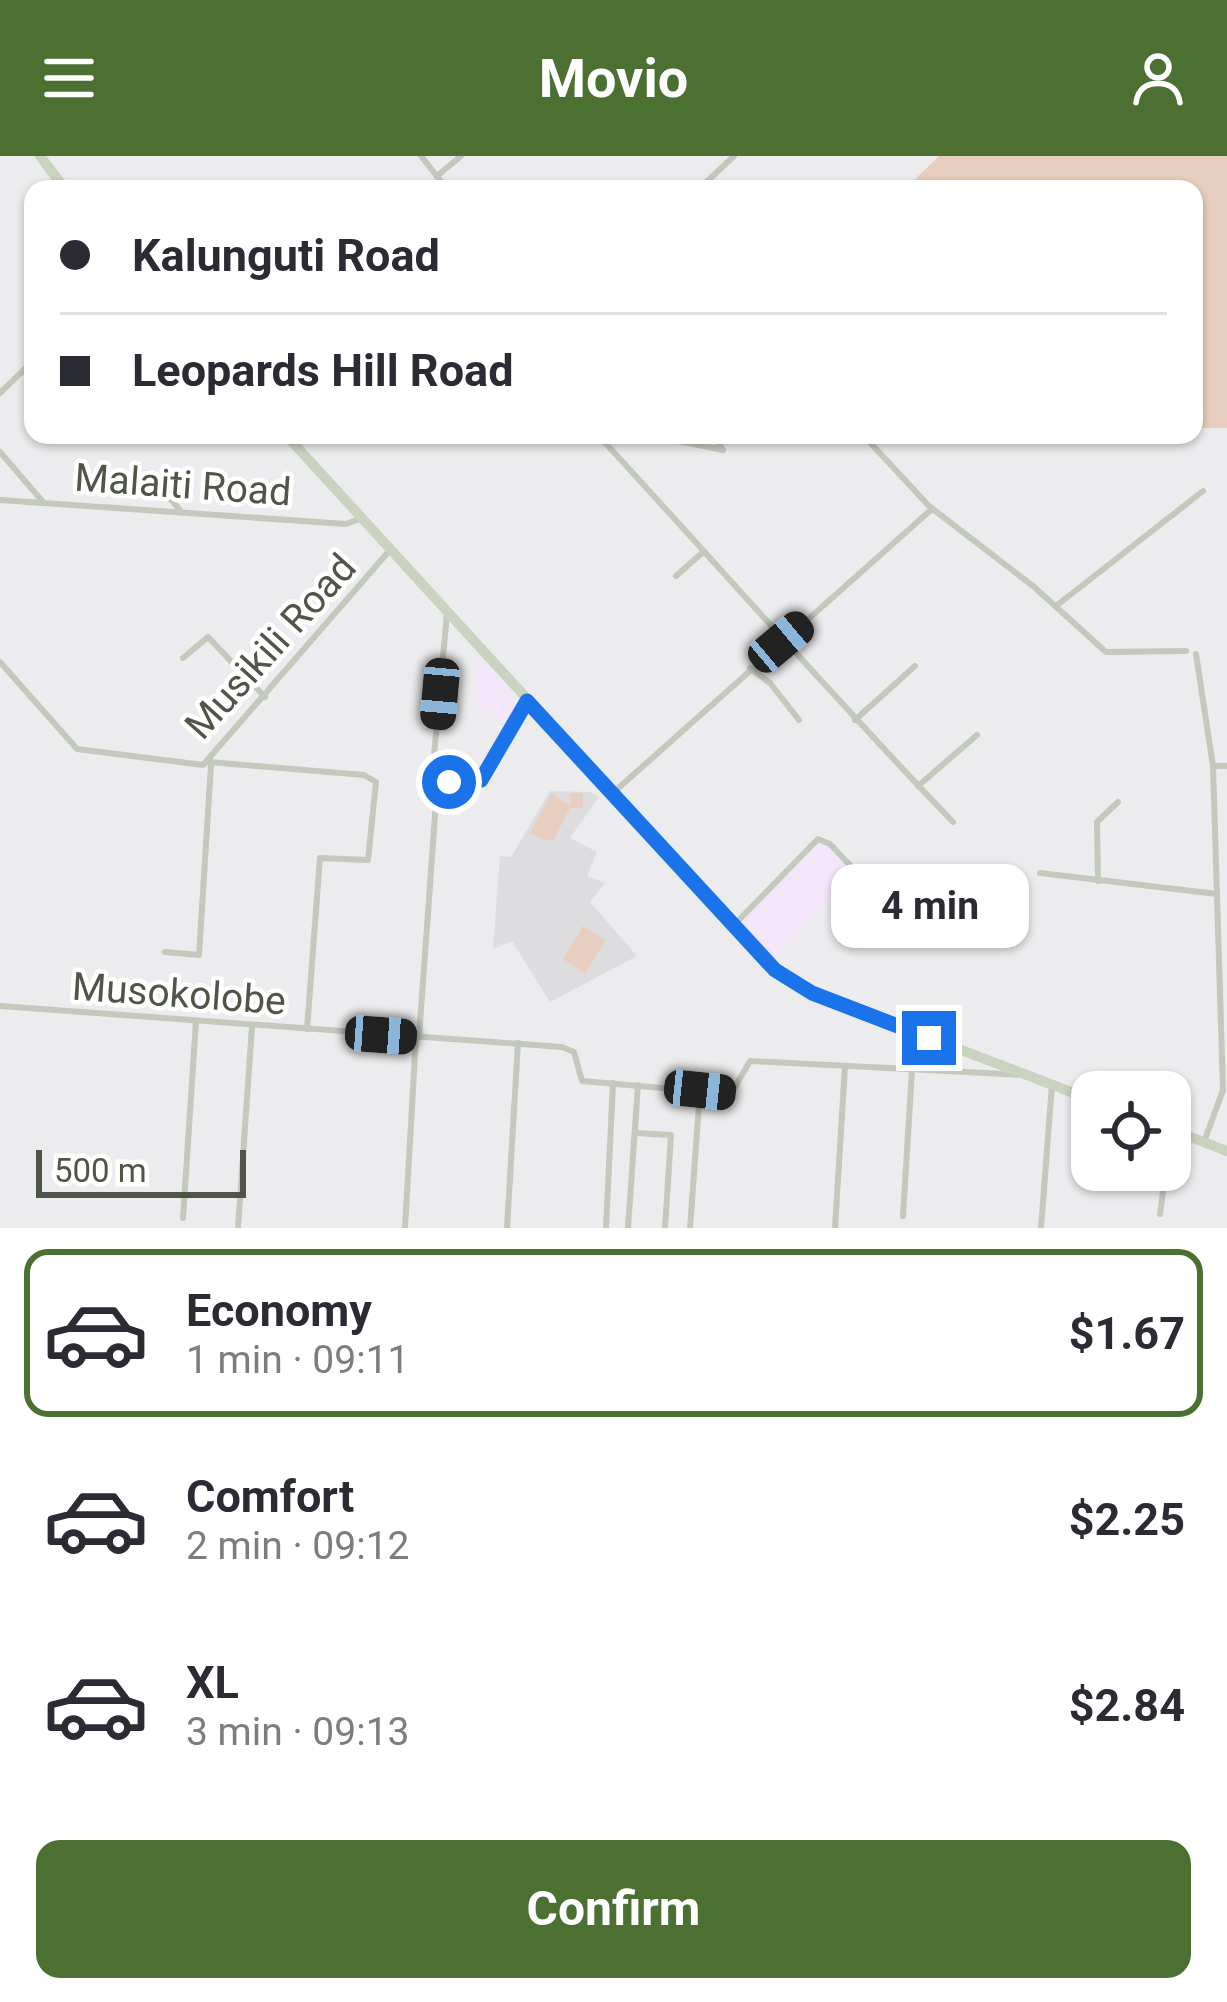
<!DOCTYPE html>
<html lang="en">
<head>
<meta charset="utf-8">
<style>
  :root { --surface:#fff; --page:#f7f7f7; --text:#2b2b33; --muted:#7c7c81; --line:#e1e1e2; --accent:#4b7031 }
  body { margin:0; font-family:Roboto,sans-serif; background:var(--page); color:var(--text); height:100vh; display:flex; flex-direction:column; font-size:45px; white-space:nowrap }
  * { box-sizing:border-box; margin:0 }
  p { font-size:39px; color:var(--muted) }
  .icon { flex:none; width:66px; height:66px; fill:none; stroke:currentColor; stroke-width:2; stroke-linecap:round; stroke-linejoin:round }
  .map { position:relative; height:1072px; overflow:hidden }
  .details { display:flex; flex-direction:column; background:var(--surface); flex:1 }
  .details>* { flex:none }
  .guide { position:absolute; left:24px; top:24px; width:1179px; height:264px; border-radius:24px; box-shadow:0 3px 9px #0004; display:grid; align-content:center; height:264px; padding:0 36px; background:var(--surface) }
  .fabs { position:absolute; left:1071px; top:915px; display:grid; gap:24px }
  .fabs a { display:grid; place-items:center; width:120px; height:120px; border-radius:24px; background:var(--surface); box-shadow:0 3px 9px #0004; font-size:60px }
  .scale { position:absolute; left:36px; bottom:30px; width:210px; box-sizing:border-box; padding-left:12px; border:6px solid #4f5647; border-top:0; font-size:33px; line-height:42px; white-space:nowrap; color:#4f5647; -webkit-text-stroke:9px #fff; paint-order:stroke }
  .end { position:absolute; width:54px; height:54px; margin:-27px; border:15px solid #1a73e8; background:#fff; box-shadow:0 0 0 6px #fff }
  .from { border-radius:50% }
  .bubble { position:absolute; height:84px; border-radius:24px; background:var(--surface); box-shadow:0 3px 9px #0004; font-size:39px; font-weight:700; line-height:84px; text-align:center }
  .car { position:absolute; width:36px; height:72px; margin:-36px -18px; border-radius:15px; box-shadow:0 0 9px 3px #0007; background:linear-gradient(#222 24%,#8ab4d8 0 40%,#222 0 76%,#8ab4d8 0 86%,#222 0) }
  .guide b { display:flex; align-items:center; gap:42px; height:114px; font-size:45px }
  .guide b+b { border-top:3px solid var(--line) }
  .guide i { width:30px; height:30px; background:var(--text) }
  ul { padding:21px 0 0; list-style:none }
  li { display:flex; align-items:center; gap:36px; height:168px; margin:0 24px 18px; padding:0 12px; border:6px solid transparent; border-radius:24px }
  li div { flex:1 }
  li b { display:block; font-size:45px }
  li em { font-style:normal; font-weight:700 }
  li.current { border-color:var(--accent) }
  li>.icon { width:108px; height:108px; stroke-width:1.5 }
  .primary-button { display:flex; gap:24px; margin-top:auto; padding:24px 36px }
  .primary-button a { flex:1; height:138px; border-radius:24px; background:var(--accent); color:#fff; font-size:48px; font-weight:700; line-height:138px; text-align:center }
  header { display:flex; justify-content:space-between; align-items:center; height:156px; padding:0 36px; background:var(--accent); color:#fff; font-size:54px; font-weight:700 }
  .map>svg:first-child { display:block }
</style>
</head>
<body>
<header><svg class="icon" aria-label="menu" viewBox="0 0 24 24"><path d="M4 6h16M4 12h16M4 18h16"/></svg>Movio<svg class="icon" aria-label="person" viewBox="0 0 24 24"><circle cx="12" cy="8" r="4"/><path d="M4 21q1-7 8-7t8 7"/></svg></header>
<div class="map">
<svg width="1227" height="1072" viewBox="0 0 1227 1072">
  <rect width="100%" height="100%" fill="#ececee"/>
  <!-- commercial -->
  <g fill="#f3e6f8">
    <polygon points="477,500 522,550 509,568 474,550"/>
    <polygon points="822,686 855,719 773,806 738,769"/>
  </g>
  <!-- education -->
  <polygon fill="#dddddf" points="550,635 591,636 599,641 570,682 597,696 587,720 605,727 590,746 637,800 550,846 512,785 493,793 500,700 511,701"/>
  <!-- green -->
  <g fill="#e8cebe">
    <polygon points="939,0 1227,0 1227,272 1194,272 1194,33 905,33"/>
    <polygon points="552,637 570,650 571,637 583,637 583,652 570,652 554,683 546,685 530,677"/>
    <polygon points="583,770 606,784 585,818 563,803"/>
  </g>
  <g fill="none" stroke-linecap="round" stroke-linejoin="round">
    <!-- street -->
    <g stroke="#c3c9bc" stroke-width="6">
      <polyline points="421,0 447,33"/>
      <polyline points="437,20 461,0"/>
      <polyline points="699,33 734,0"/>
      <polyline points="0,237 33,205"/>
      <path d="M598 279C717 408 831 539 953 666"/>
      <polyline points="650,279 723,294"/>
      <polyline points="713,279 723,294"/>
      <polyline points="864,280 929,350 1033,430 1106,496 1186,495"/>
      <polyline points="0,296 43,346"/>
      <polyline points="147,317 180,354"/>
      <polyline points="0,344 346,368 362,362"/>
      <polyline points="676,420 702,397"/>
      <polyline points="1056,450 1203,335"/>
      <polyline points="1196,498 1213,610 1223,934 1204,986"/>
      <polyline points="183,502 208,481 265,541"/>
      <polyline points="0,506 77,593 203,609 390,394"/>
      <polyline points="750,512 770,527 799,564"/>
      <polyline points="855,564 915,510"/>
      <polyline points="209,606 364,619 376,626 368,704 320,702 307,873"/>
      <polyline points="1213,610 1227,610"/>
      <polyline points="432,622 447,457"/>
      <polyline points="918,630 977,579"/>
      <polyline points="614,636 932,353"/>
      <polyline points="1040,717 1217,738"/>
      <polyline points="1098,725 1097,666 1118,646"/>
      <polyline points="733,770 818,683 830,688 897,759 903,758 916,734"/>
      <polyline points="165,796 199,799 211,609"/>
      <polyline points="0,850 562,891 574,896 582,925 731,938 750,905 1021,919"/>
      <polyline points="419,881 437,632 446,626 481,624 527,545"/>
      <polyline points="635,977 671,979 665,1072"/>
      <polyline points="1160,1058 1166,1014"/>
      <polyline points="903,1060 912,914"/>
      <polyline points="183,1062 196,865"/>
      <polyline points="238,1072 252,870"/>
      <polyline points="405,1072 416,881"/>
      <polyline points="507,1072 518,887"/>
      <polyline points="606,1072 613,927"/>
      <polyline points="628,1072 638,929"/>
      <polyline points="690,1072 700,935"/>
      <polyline points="835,1072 845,910"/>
      <polyline points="1041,1072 1052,928"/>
    </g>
    <!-- secondary -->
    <g stroke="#c9d3c0" stroke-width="10">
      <polyline points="40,0 65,33"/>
      <polyline points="286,279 775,814 812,837 1092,944"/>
      <polyline points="1170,973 1227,995"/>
    </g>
  </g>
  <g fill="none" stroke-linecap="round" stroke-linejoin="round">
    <!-- route -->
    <polyline stroke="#1a73e8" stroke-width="15" points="449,626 481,624 527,545 775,814 812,837 929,882"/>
  </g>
  <g text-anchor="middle" stroke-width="9" stroke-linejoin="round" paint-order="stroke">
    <!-- street labels -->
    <g font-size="39" fill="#4f5647" stroke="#fff">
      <text transform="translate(183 328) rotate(4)" y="14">Malaiti Road</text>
      <text transform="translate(270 490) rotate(-48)" y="14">Musikili Road</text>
      <text transform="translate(179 837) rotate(4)" y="14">Musokolobe</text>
    </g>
  </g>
</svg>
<div class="fabs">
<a><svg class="icon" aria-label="locate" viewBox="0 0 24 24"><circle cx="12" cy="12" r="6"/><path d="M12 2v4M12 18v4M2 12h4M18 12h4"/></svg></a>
</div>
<div class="scale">500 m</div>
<i class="end from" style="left:449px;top:626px"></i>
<i class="end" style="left:929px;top:882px"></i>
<div class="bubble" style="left:831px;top:708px;width:198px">4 min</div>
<i class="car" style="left:781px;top:486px;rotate:50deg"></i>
<i class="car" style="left:440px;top:538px;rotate:185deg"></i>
<i class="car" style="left:381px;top:879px;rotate:94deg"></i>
<i class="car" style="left:700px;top:934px;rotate:96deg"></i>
<div class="guide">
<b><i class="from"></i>Kalunguti Road</b>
<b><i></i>Leopards Hill Road</b>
</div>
</div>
<section class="details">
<ul>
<li class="current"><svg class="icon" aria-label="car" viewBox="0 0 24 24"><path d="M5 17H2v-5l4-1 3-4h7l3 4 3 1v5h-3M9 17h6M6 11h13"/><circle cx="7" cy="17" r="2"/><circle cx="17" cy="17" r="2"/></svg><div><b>Economy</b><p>1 min · 09:11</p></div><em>$1.67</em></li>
<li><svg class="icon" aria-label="car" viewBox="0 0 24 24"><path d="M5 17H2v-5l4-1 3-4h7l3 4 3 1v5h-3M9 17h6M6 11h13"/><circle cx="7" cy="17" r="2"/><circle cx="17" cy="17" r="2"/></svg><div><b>Comfort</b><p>2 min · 09:12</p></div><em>$2.25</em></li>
<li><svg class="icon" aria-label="car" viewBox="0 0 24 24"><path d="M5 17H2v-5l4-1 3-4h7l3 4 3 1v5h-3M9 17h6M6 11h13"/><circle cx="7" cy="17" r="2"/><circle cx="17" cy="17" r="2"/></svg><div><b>XL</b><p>3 min · 09:13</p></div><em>$2.84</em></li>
</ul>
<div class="primary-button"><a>Confirm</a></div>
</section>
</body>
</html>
